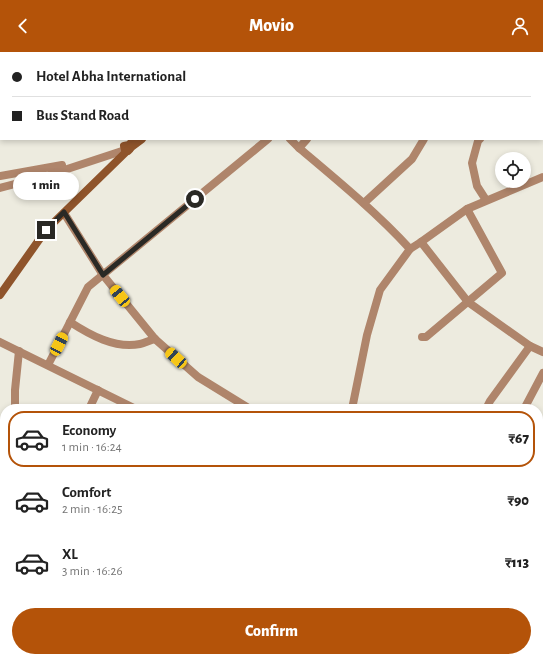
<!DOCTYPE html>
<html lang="en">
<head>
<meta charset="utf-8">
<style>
  :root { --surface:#fff; --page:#f6f6f6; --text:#222; --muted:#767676; --line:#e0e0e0; --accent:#b45309 }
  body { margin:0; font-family:"Alegreya Sans",sans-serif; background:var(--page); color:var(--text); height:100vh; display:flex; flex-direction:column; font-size:15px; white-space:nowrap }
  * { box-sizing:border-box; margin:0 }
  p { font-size:13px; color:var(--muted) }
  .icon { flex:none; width:22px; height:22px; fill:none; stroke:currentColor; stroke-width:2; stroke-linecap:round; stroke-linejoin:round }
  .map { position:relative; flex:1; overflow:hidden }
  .side { position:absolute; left:0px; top:352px; width:543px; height:258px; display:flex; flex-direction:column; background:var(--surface); border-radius:16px 16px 0 0; box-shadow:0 2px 6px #0003 }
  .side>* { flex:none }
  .top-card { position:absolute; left:0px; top:0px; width:543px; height:88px; box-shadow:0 2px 6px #0003; display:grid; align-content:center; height:88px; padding:0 12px; background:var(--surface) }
  .buttons { position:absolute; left:495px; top:100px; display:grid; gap:8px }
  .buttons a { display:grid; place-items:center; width:36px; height:36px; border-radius:50%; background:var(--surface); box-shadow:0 2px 6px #0003; font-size:20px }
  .end { position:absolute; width:18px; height:18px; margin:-9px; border:5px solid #2a2925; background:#fff; box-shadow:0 0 0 2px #fff }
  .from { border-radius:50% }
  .bubble { position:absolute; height:28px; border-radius:14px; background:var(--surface); box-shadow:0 2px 6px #0003; font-size:13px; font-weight:800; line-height:28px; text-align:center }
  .car { position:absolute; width:12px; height:24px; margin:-12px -6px; border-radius:5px; box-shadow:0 0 3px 1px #0007; background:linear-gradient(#f5c518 24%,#345 0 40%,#f5c518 0 76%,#345 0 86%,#f5c518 0) }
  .top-card b { display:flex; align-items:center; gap:14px; height:38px; font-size:15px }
  .top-card b+b { border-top:1px solid var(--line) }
  .top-card i { width:10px; height:10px; background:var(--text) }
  ul { padding:7px 0 0; list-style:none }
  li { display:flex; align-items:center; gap:12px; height:56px; margin:0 8px 6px; padding:0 4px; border:2px solid transparent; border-radius:16px }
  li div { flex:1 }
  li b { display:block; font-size:15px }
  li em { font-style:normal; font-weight:800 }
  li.active { border-color:var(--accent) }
  li>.icon { width:36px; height:36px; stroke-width:1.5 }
  .cta { display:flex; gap:8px; margin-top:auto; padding:8px 12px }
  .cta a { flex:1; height:46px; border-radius:24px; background:var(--accent); color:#fff; font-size:16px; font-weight:800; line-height:46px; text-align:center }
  header { display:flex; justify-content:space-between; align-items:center; height:52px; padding:0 12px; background:var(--accent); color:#fff; font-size:18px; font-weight:800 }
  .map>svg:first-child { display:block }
</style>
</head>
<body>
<header><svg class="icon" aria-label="back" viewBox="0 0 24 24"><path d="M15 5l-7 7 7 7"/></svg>Movio<svg class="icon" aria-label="person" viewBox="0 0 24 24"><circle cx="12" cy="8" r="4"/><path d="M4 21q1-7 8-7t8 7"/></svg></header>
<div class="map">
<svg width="543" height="610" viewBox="0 0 543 610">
  <rect width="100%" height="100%" fill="#edebdf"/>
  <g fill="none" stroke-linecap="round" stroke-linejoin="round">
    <!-- minor -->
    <g stroke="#af856b" stroke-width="8">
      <polyline points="328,0 329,0"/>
      <polyline points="432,0 433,1"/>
      <polyline points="397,1 399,0"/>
      <polyline points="542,51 543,51"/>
      <path d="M290 87 299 96C337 128 376 160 410 197"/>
      <polyline points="480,87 478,89 472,111 477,134 486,148"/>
      <polyline points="299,96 307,87"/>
      <polyline points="364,151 412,107 424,87"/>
      <polyline points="64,161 103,223 155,287 198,325 250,357"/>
      <polyline points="421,190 468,250 530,294 543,300"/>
      <path d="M70 270C90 283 115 297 140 292 145 291 150 288 155 287"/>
      <polyline points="422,285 426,285 502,221 467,157"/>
      <polyline points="48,313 88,235 268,87"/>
      <polyline points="15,357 15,338 19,299"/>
      <polyline points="89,357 98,338"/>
      <polyline points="352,357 367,283 380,238 410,197 421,190 467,157 543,125"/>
      <polyline points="486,357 490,349 530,294"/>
      <polyline points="524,357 543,321"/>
      <polyline points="538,451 543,454"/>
      <polyline points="0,541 5,540"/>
      <polyline points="45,605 46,610"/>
      <polyline points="128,605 129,610"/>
      <polyline points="181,605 181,610"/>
      <polyline points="201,605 202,610"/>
      <polyline points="249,605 251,610"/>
      <polyline points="343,605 344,610"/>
      <polyline points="256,610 274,605"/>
    </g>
    <!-- tertiary -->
    <g stroke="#af856b" stroke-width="8">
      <polyline points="0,124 62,113"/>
      <polyline points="0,136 49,123 125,98"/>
      <polyline points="0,290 136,357"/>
      <polyline points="467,605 469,610"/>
    </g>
    <!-- secondary -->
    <g stroke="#8f542b" stroke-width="8">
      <polyline points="223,1 224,0"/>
      <polyline points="253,1 255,0"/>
      <polyline points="129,93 130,97 128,99 125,98 124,94 129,93 134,87"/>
      <polyline points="130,96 142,87"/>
      <polyline points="0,243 46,178 127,99"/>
    </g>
    <!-- primary -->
    <g stroke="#6e3506" stroke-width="10">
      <polyline points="104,0 105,1"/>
      <polyline points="130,0 131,1"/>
    </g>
  </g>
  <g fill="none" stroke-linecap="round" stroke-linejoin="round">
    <!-- route -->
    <polyline stroke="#2a2925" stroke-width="5" points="46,178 64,160 103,223 195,147"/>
  </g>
</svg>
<div class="buttons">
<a><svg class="icon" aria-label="locate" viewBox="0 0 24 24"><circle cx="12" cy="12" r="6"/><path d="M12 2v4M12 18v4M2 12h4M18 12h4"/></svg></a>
</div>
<i class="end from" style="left:195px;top:147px"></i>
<i class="end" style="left:46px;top:178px"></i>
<div class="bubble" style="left:13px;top:120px;width:66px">1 min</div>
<i class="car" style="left:120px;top:244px;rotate:321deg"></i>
<i class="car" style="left:59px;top:292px;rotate:27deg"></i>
<i class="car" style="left:176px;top:306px;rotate:312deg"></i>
<div class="top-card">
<b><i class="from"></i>Hotel Abha International</b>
<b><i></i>Bus Stand Road</b>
</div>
<section class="side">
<ul>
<li class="active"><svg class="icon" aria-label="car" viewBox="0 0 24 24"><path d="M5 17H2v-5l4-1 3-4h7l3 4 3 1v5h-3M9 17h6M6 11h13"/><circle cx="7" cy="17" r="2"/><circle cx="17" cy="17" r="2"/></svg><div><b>Economy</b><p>1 min · 16:24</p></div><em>₹67</em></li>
<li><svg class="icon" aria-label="car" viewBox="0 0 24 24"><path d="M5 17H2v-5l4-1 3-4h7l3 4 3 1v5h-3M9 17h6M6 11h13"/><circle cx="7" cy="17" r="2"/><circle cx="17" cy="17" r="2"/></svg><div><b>Comfort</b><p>2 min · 16:25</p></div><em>₹90</em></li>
<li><svg class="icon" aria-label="car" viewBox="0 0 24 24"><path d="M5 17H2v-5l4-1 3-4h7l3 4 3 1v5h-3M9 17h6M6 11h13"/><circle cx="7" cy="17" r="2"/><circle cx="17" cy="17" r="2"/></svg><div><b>XL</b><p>3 min · 16:26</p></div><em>₹113</em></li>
</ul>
<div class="cta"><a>Confirm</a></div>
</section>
</div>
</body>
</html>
